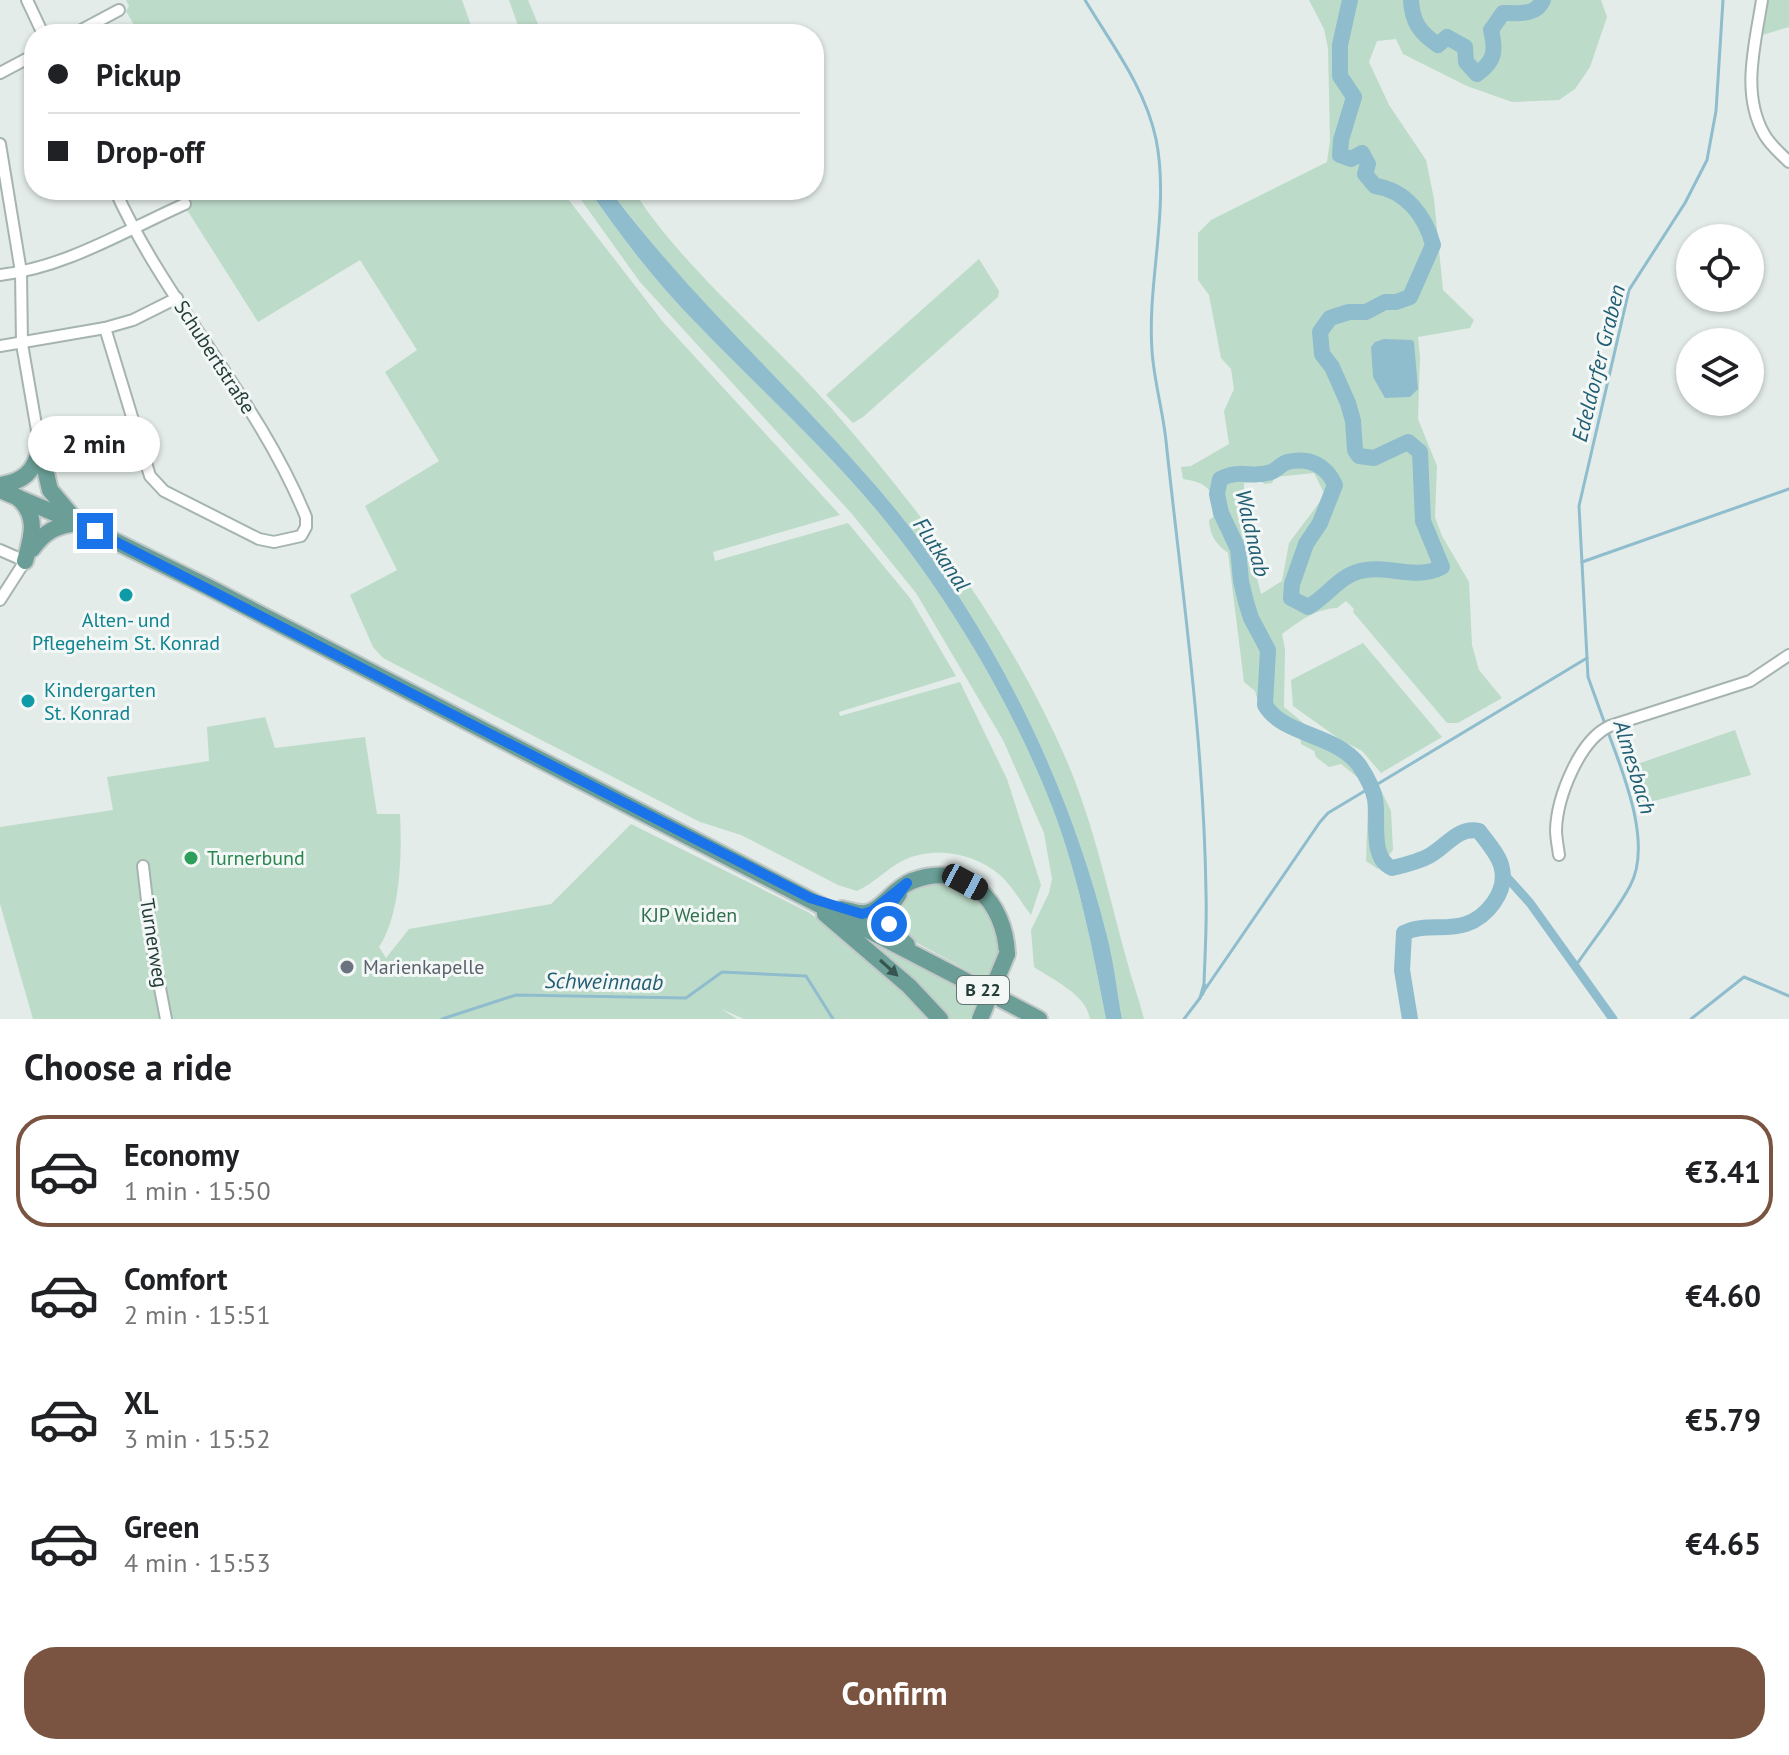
<!DOCTYPE html>
<html lang="en">
<head>
<meta charset="utf-8">
<style>
  :root { --surface:#fff; --page:#f6f6f6; --text:#202124; --muted:#757577; --line:#e0e0e0; --accent:#7a5441 }
  body { margin:0; font-family:"PT Sans",sans-serif; background:var(--page); color:var(--text); height:100vh; display:flex; flex-direction:column; font-size:30px; white-space:nowrap }
  * { box-sizing:border-box; margin:0 }
  p { font-size:26px; color:var(--muted) }
  .icon { flex:none; width:44px; height:44px; fill:none; stroke:currentColor; stroke-width:2; stroke-linecap:round; stroke-linejoin:round }
  .map { position:relative; height:1019px; overflow:hidden }
  .side { display:flex; flex-direction:column; background:var(--surface); flex:1 }
  .side>* { flex:none }
  .guide { position:absolute; left:24px; top:24px; width:800px; height:176px; border-radius:32px; box-shadow:0 2px 6px #0004; display:grid; align-content:center; height:176px; padding:0 24px; background:var(--surface) }
  .buttons { position:absolute; left:1676px; top:224px; display:grid; gap:16px }
  .buttons a { display:grid; place-items:center; width:88px; height:88px; border-radius:50%; background:var(--surface); box-shadow:0 2px 6px #0004; font-size:40px }
  .end { position:absolute; width:36px; height:36px; margin:-18px; border:10px solid #1a73e8; background:#fff; box-shadow:0 0 0 4px #fff }
  .from { border-radius:50% }
  .bubble { position:absolute; height:56px; border-radius:28px; background:var(--surface); box-shadow:0 2px 6px #0004; font-size:26px; font-weight:700; line-height:56px; text-align:center }
  .car { position:absolute; width:24px; height:48px; margin:-24px -12px; border-radius:10px; box-shadow:0 0 6px 2px #0007; background:linear-gradient(#222 24%,#8ab4d8 0 40%,#222 0 76%,#8ab4d8 0 86%,#222 0) }
  .guide b { display:flex; align-items:center; gap:28px; height:76px; font-size:30px }
  .guide b+b { border-top:2px solid var(--line) }
  .guide i { width:20px; height:20px; background:var(--text) }
  ul { padding:0; list-style:none }
  li { display:flex; align-items:center; gap:24px; height:112px; margin:0 16px 12px; padding:0 8px; border:4px solid transparent; border-radius:32px }
  li div { flex:1 }
  li b { display:block; font-size:30px }
  li em { font-style:normal; font-weight:700 }
  li.current { border-color:var(--accent) }
  li>.icon { width:72px; height:72px; stroke-width:1.5 }
  h2 { padding:0 24px; font-size:36px; line-height:96px }
  .action { display:flex; gap:16px; margin-top:auto; padding:16px 24px }
  .action a { flex:1; height:92px; border-radius:32px; background:var(--accent); color:#fff; font-size:32px; font-weight:700; line-height:92px; text-align:center }
  .map>svg:first-child { display:block }
</style>
</head>
<body>
<div class="map">
<svg width="1789" height="1019" viewBox="0 0 1789 1019">
  <rect width="100%" height="100%" fill="#e3ece9"/>
  <!-- green -->
  <g fill="#bddbc9" fill-rule="evenodd">
    <polygon points="126,0 462,0 474,34 139,34 126,11 129,6"/>
    <polygon points="509,0 528,0 542,34 521,34"/>
    <path d="M1309 0H1601L1607 17 1590 67 1575 89 1559 100 1512 102 1467 86 1403 54 1396 39 1377 41 1369 62 1389 105 1426 160 1434 199 1443 290 1474 320 1470 328 1418 337 1420 357 1418 419 1437 466 1435 517 1442 536 1469 582 1472 645 1479 670 1502 698 1458 723H1447L1353 612 1354 609 1346 601 1337 608C1315 609 1300 621 1282 634L1285 649 1284 707 1307 726 1338 738 1293 706 1291 680 1363 643 1442 737 1381 773 1362 751 1347 743 1371 769 1391 811 1393 850 1378 869 1366 861 1368 801 1361 780 1341 764 1329 767 1316 757 1314 751 1301 744 1300 736 1261 712 1255 691 1244 682 1228 553C1216 544 1210 536 1209 520L1216 515H1220C1211 490 1210 483 1183 479L1181 467 1191 466 1229 444 1224 411 1234 389 1231 369 1221 358 1209 295 1198 280V233L1211 220 1327 162 1330 141 1328 48 1324 29ZM1314 473 1325 495 1289 543 1282 581 1261 594 1244 526V483L1260 481 1265 484 1272 483 1275 477Z"/>
    <polygon points="1767,0 1789,0 1789,27 1762,35"/>
    <path d="M207 190H561L663 322 840 515 713 552 715 561 848 523 910 598 956 676 839 712 840 716 960 682 1007 779 1041 885 1031 915C1021 902 1012 886 1000 875 975 853 934 846 904 860 888 868 874 883 857 891L838 885 741 835 700 822 383 658 373 647 350 595 397 570 365 506 439 461 385 372 417 350 360 260 258 322 182 202Z"/>
    <path d="M574 190H589C622 238 658 285 699 326 759 388 824 447 879 513 951 600 1018 714 1057 820 1080 884 1093 952 1106 1019H1090C1086 994 1053 980 1034 967L1031 930 1049 893 1052 879 1044 833 1003 740 916 593 852 514 640 282Z"/>
    <path d="M610 190H633C685 271 768 336 832 409 924 514 1010 630 1066 759 1094 824 1108 893 1127 961 1132 981 1139 999 1144 1019H1122C1117 991 1114 963 1107 936 1067 775 985 612 877 487 823 424 763 367 707 306 672 269 641 230 610 190Z"/>
    <polygon points="979,259 999,291 998,297 863,417 853,423 826,395"/>
    <path d="M265 717 275 748 365 737 377 814H400C402 853 401 914 379 947L386 958 409 929 551 904 631 824 808 912 855 945 934 1019H744L721 1009 737 1019H33L0 904V827L113 810 107 777 209 761 207 727Z"/>
    <polygon points="1735,730 1751,775 1639,805 1626,768"/>
    <path d="M940 882C966 888 983 896 994 921 996 927 1000 933 1000 939 1000 954 994 968 989 982L908 938C879 906 907 886 940 882Z"/>
    <polygon points="852,930 981,998 973,1019 947,1019"/>
  </g>
  <!-- water -->
  <g fill="#8fbdcd">
    <path d="M589 190H610C689 297 790 386 877 487 985 612 1067 775 1107 936 1114 963 1117 991 1122 1019H1106C1093 952 1080 884 1057 820 1018 714 951 600 879 513 824 447 759 388 699 326 658 285 622 238 589 190Z"/>
    <polygon points="1384,339 1412,340 1414,342 1418,389 1410,397 1385,398 1373,377 1371,347 1375,342"/>
  </g>
  <g fill="none" stroke-linecap="round" stroke-linejoin="round">
    <!-- stream -->
    <g stroke="#8fbdcd" stroke-width="3">
      <path d="M1085 0C1112 45 1145 87 1156 139 1170 209 1147 281 1152 351 1154 381 1163 411 1166 441 1182 591 1204 742 1206 893 1207 923 1205 954 1204 984L1206 987 1202 995 1204 984 1200 998"/>
      <polyline points="1582,562 1789,489"/>
      <polyline points="1605,724 1588,677 1579,506 1629,290 1685,203 1707,160 1716,111 1723,0"/>
      <polyline points="1371,788 1587,658"/>
      <path d="M1575 967C1593 940 1615 914 1630 886 1653 844 1623 773 1608 732"/>
      <polyline points="1206,988 1320,822 1328,813 1368,789"/>
      <polyline points="442,1019 516,995 686,998 722,972 806,976 833,1019"/>
      <polyline points="1184,1019 1200,998"/>
      <polyline points="1691,1019 1744,977 1789,996"/>
    </g>
    <!-- canal -->
    <polyline stroke="#8fbdcd" stroke-width="9" points="1503,873 1530,903 1613,1019"/>
    <!-- river -->
    <g stroke="#8fbdcd" stroke-width="16">
      <path d="M1350 0 1340 45V76L1354 97 1341 140 1340 155 1351 159 1362 153 1368 164 1365 174 1375 186C1406 190 1426 217 1433 245L1410 297 1396 302H1385L1366 312H1349L1330 318 1320 332 1322 354 1332 367 1348 403 1353 421 1355 450 1359 456 1374 458 1408 442 1420 452 1423 521 1442 567C1415 581 1388 564 1360 571 1339 576 1327 597 1308 607L1291 598 1292 584 1306 544 1320 523 1335 485C1326 465 1310 457 1287 462 1281 464 1277 470 1271 472 1252 479 1241 468 1220 479L1217 494 1221 513 1238 549 1241 581 1246 602 1251 618 1268 650 1265 705C1283 736 1335 733 1359 765 1365 774 1373 788 1375 799 1379 819 1369 858 1392 868 1404 865 1418 862 1429 856 1446 847 1458 826 1479 831 1487 842 1500 856 1502 869 1507 892 1487 917 1466 924 1446 931 1424 923 1404 933L1402 970 1410 1019"/>
      <path d="M1411 0C1412 22 1420 33 1438 45L1447 37 1465 47 1466 62 1477 74C1495 61 1496 51 1491 30L1503 13C1518 13 1536 16 1543 0"/>
    </g>
    <defs>
      <g id="minor">
        <polyline points="27,0 43,34"/>
        <path d="M1762 0C1755 45 1741 93 1764 134 1770 145 1781 154 1789 162"/>
        <polyline points="74,34 119,10"/>
        <polyline points="0,73 34,55"/>
        <polyline points="0,144 21,272 22,344 40,448"/>
        <path d="M0 275C67 267 124 231 185 204"/>
        <path d="M105 328 150 476 164 491 259 539 274 542 301 536 306 527V517C258 399 167 305 115 190"/>
        <polyline points="0,346 105,328 133,320 177,298"/>
        <polyline points="0,550 25,561 0,600"/>
        <path d="M1559 855C1558 847 1556 838 1556 830 1557 798 1579 740 1610 726L1750 681 1789 655"/>
        <polyline points="143,866 153,952 166,1019"/>
      </g>
      <g id="primary">
        <polyline points="40,448 50,490 72,516"/>
        <path d="M0 485C23 482 34 472 40 449"/>
        <polyline points="0,490 78,523 208,587 1039,1019"/>
        <path d="M17 497C39 515 32 537 25 561"/>
        <path d="M32 549C45 531 57 525 78 523"/>
        <path d="M899 894C883 914 890 930 907 945"/>
        <path d="M842 909C852 911 862 916 872 911 885 905 895 888 912 881 966 860 1005 902 1007 954"/>
        <polyline points="825,914 909,986 940,1019"/>
      </g>
    </defs>
    <!-- minor casing -->
    <use href="#minor" stroke="#a6b4b0" stroke-width="14"/>
    <!-- primary casing -->
    <use href="#primary" stroke="#c2c8c7" stroke-width="20"/>
    <!-- minor -->
    <use href="#minor" stroke="#fff" stroke-width="10"/>
    <!-- primary -->
    <use href="#primary" stroke="#6a9e96" stroke-width="16"/>
    <defs>
      <polyline id="primary-bridge" points="980,1019 1007,954"/>
    </defs>
    <!-- primary-bridge casing -->
    <use href="#primary-bridge" stroke="#c2c8c7" stroke-width="20" stroke-linecap="butt"/>
    <!-- primary-bridge -->
    <use href="#primary-bridge" stroke="#6a9e96" stroke-width="16"/>
  </g>
  <!-- one-way arrows -->
  <defs><path id="oneway-solid" d="M-6-.8H1V-3.2L6.5 0L1 3.2V.8H-6Z" transform="scale(2)"/></defs>
  <use fill="#365450" href="#oneway-solid" transform="translate(889 968) rotate(42)"/>
  <g fill="none" stroke-linecap="round" stroke-linejoin="round">
    <!-- route -->
    <polyline stroke="#1a73e8" stroke-width="10" points="95,531 810,898 862,914 872,911 907,883 893,902 889,924"/>
  </g>
  <!-- markers -->
  <g fill="#0f9aa8" stroke="#f3f8f6" stroke-width="3">
    <circle cx="126" cy="595" r="8"/>
    <circle cx="28" cy="701" r="8"/>
  </g>
  <circle fill="#2e9e5b" stroke="#f3f8f6" stroke-width="3" cx="191" cy="858" r="8"/>
  <circle fill="#6b7280" stroke="#f3f8f6" stroke-width="3" cx="347" cy="967" r="8"/>
  <g text-anchor="middle" stroke-width="6" stroke-linejoin="round" paint-order="stroke">
    <!-- shield labels -->
    <rect fill="#f3f8f6" stroke="#627471" stroke-width="2" x="957" y="976" width="52" height="28" rx="6"/>
    <g font-size="18" font-weight="bold" fill="#243c38">
      <text x="983" y="996">B 22</text>
    </g>
    <!-- street labels -->
    <g font-size="20" fill="#243c38" stroke="#f3f8f6">
      <text transform="translate(215 357) rotate(57)" y="7">Schubertstraße</text>
      <text transform="translate(154 943) rotate(81)" y="7">Turnerweg</text>
    </g>
    <!-- culture labels -->
    <g font-size="20" fill="#0d838f" stroke="#f3f8f6">
      <text x="126" y="627">Alten- und<tspan x="126" dy="23">Pflegeheim St. Konrad</tspan></text>
      <text x="44" y="697" text-anchor="start">Kindergarten<tspan x="44" dy="23">St. Konrad</tspan></text>
    </g>
    <!-- leisure labels -->
    <g font-size="20" fill="#27864d" stroke="#f3f8f6" text-anchor="start">
      <text x="207" y="865">Turnerbund</text>
    </g>
    <!-- park labels -->
    <g font-size="20" fill="#317050" stroke="#f3f8f6">
      <text x="689" y="922">KJP Weiden</text>
    </g>
    <!-- worship labels -->
    <g font-size="20" fill="#5b616d" stroke="#f3f8f6" text-anchor="start">
      <text x="363" y="974">Marienkapelle</text>
    </g>
    <!-- water labels -->
    <g font-size="22" font-style="italic" fill="#225e74" stroke="#f3f8f6">
      <text transform="translate(1598 363) rotate(-76)" y="8">Edeldorfer Graben</text>
      <text transform="translate(1253 533) rotate(77)" y="8">Waldnaab</text>
      <text transform="translate(942 554) rotate(56)" y="8">Flutkanal</text>
      <text transform="translate(1635 767) rotate(73)" y="8">Almesbach</text>
      <text transform="translate(604 981) rotate(1)" y="8">Schweinnaab</text>
    </g>
  </g>
</svg>
<div class="buttons">
<a><svg class="icon" aria-label="locate" viewBox="0 0 24 24"><circle cx="12" cy="12" r="6"/><path d="M12 2v4M12 18v4M2 12h4M18 12h4"/></svg></a>
<a><svg class="icon" aria-label="layers" viewBox="0 0 24 24"><path d="M12 4l9 5-9 5-9-5zM3 14l9 5 9-5"/></svg></a>
</div>
<i class="end from" style="left:889px;top:924px"></i>
<i class="end" style="left:95px;top:531px"></i>
<div class="bubble" style="left:28px;top:416px;width:132px">2 min</div>
<i class="car" style="left:965px;top:882px;rotate:118deg"></i>
<div class="guide">
<b><i class="from"></i>Pickup</b>
<b><i></i>Drop-off</b>
</div>
</div>
<section class="side">
<h2>Choose a ride</h2>
<ul>
<li class="current"><svg class="icon" aria-label="car" viewBox="0 0 24 24"><path d="M5 17H2v-5l4-1 3-4h7l3 4 3 1v5h-3M9 17h6M6 11h13"/><circle cx="7" cy="17" r="2"/><circle cx="17" cy="17" r="2"/></svg><div><b>Economy</b><p>1 min · 15:50</p></div><em>€3.41</em></li>
<li><svg class="icon" aria-label="car" viewBox="0 0 24 24"><path d="M5 17H2v-5l4-1 3-4h7l3 4 3 1v5h-3M9 17h6M6 11h13"/><circle cx="7" cy="17" r="2"/><circle cx="17" cy="17" r="2"/></svg><div><b>Comfort</b><p>2 min · 15:51</p></div><em>€4.60</em></li>
<li><svg class="icon" aria-label="car" viewBox="0 0 24 24"><path d="M5 17H2v-5l4-1 3-4h7l3 4 3 1v5h-3M9 17h6M6 11h13"/><circle cx="7" cy="17" r="2"/><circle cx="17" cy="17" r="2"/></svg><div><b>XL</b><p>3 min · 15:52</p></div><em>€5.79</em></li>
<li><svg class="icon" aria-label="car" viewBox="0 0 24 24"><path d="M5 17H2v-5l4-1 3-4h7l3 4 3 1v5h-3M9 17h6M6 11h13"/><circle cx="7" cy="17" r="2"/><circle cx="17" cy="17" r="2"/></svg><div><b>Green</b><p>4 min · 15:53</p></div><em>€4.65</em></li>
</ul>
<div class="action"><a>Confirm</a></div>
</section>
</body>
</html>
